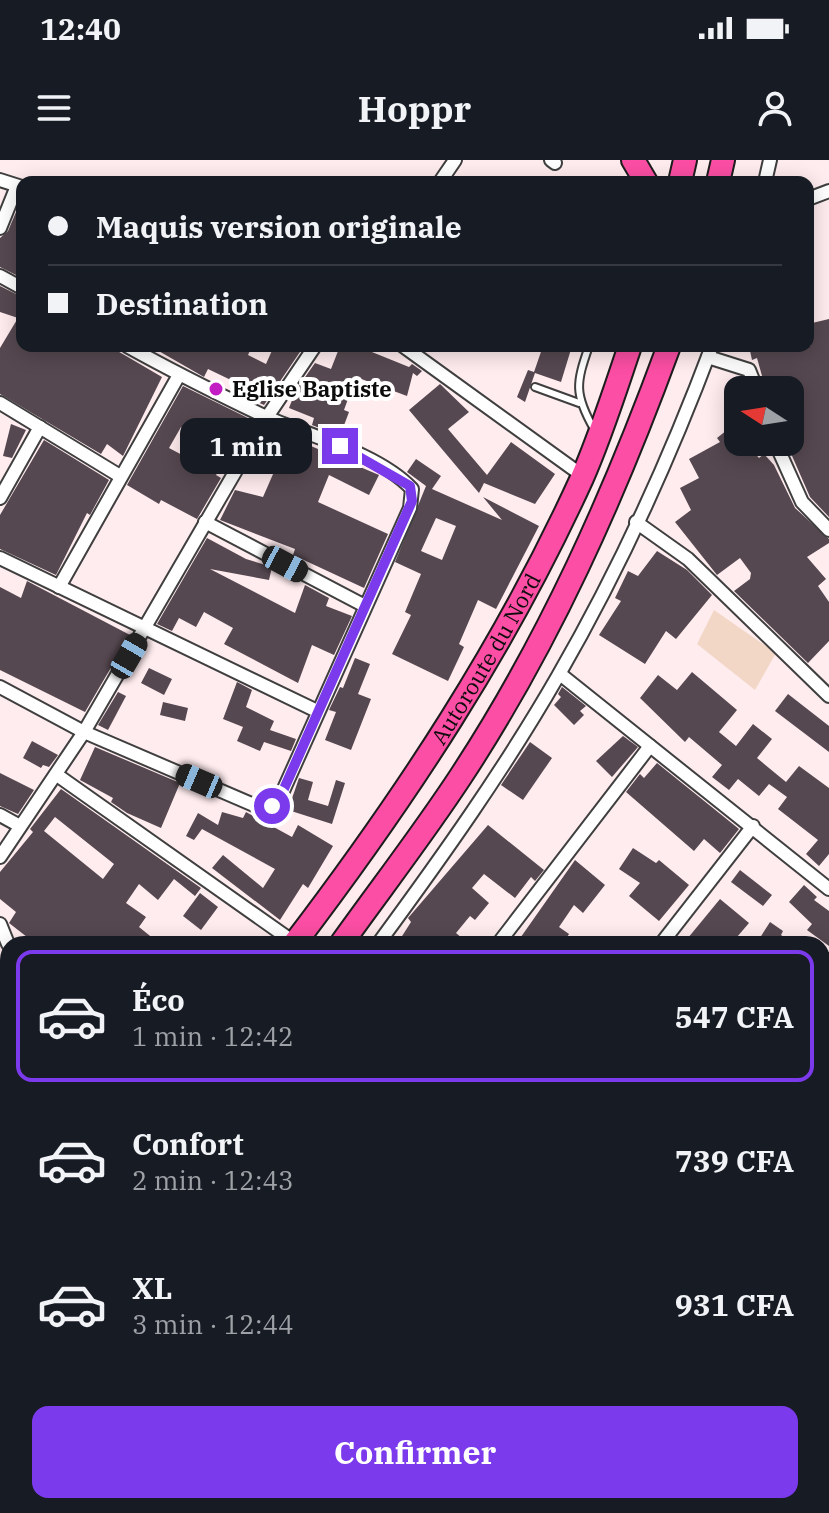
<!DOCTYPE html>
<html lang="fr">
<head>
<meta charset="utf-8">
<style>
  :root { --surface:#171b24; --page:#242831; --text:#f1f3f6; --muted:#9ea1a6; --line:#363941; --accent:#7c3aed }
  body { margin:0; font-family:"IBM Plex Serif",serif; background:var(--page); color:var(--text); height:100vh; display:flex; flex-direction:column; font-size:30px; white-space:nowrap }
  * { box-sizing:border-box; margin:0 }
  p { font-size:26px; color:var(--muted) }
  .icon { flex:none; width:44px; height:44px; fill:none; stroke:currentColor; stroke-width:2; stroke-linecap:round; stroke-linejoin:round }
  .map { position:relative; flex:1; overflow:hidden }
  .details { position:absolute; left:0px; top:776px; width:830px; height:578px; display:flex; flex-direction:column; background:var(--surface); border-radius:24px 24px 0 0; box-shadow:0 4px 20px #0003 }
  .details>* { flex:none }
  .guide { position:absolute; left:16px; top:16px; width:798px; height:176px; border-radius:16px; box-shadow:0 4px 20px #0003; display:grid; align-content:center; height:176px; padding:0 32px; background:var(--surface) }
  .needle { width:52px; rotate:282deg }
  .fabs { position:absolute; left:724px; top:216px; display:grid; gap:16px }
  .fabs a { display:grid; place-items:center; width:80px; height:80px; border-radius:16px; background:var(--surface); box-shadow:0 4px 20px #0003; font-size:40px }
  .end { position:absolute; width:36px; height:36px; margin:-18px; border:10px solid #7c3aed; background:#fff; box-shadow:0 0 0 4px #fff }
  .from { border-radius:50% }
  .bubble { position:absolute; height:56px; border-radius:16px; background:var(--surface); box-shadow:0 4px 20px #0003; font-size:26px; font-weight:700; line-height:56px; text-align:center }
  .car { position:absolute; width:24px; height:48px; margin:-24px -12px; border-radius:10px; box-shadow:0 0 6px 2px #0007; background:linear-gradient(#222 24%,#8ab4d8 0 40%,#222 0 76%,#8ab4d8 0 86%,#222 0) }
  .guide b { display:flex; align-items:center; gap:28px; height:76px; font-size:30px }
  .guide b+b { border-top:2px solid var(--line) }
  .guide i { width:20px; height:20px; background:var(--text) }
  ul { padding:14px 0 0; list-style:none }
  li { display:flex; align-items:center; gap:24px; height:132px; margin:0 16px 12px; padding:0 16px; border:4px solid transparent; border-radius:16px }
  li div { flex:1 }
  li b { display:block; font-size:30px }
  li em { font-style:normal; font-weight:700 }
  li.selected { border-color:var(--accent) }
  li>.icon { width:72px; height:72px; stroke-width:1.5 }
  .cta { display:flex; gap:16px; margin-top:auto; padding:16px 32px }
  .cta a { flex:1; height:92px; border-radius:16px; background:var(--accent); color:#fff; font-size:32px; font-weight:700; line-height:92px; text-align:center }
  .status { display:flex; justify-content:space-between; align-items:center; height:56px; padding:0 40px; background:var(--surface); direction:ltr }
  .status svg { height:22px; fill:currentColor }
  header { display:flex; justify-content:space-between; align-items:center; height:104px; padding:0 32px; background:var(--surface); font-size:36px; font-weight:700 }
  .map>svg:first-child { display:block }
</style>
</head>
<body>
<div class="status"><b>12:40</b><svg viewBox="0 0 49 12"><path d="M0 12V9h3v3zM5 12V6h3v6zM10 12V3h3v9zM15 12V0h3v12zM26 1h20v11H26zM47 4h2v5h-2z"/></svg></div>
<header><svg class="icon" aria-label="menu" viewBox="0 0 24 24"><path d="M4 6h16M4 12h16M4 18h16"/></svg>Hoppr<svg class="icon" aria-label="person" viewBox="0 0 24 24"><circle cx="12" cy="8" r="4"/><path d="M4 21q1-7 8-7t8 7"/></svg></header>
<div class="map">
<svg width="829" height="1353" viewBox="0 0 829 1353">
  <rect width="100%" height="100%" fill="#ffecef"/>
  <!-- pitch -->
  <polygon fill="#f2d7c6" points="714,450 776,493 755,530 697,484"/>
  <!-- building -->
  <g fill="#564850" fill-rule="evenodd">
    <polygon points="22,38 22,118 0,107 0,78 8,71"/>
    <polygon points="0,126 22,137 22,186 109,186 162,217 123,296 107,284 101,294 0,234 0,188 18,158 0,152"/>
    <polygon points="829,159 829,357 810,337 786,282 790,282 790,230 766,230 757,198 752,200 749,186 811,186 808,164"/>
    <polygon points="150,186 252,186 248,195 266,204 274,186 304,186 264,245 231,230 235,222 208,209 204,217"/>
    <polygon points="340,186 369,186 367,190 409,207 412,204 422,211 417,216 413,213 407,236 356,217 344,250 349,252 340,276 312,265 314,258 289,248 296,230 315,203 331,209"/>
    <polygon points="543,186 572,186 561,222 535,213 525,242 517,237 528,210 534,212"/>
    <polygon points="440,224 469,252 448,269 487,315 511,282 555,314 535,344 484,323 479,333 409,250"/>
    <path d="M183 226 252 260 233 296 228 294 216 315 221 318 197 359 161 340 159 344 127 325ZM181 267 197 277 186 297 169 288Z"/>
    <polygon points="11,264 26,270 12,298 3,296"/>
    <polygon points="732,266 738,273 738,282 745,282 759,298 764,294 774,305 795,348 829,379 829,383 807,397 826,419 818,426 829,442 829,481 808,503 734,431 750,419 751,413 740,398 717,415 675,362 691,350 680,328 699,318 689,299 720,282 717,278"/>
    <polygon points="271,269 379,315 369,335 329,315 318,342 388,374 364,428 293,395 295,389 220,360 235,330 263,337 277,305 258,296"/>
    <polygon points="44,280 109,320 90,355 87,353 56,415 0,389 0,355"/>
    <path d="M416 299 441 316 432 329 502 360 483 337 539 366 496 449 478 440 459 484 464 487 448 521 392 494 411 455 405 452 421 414 395 402 426 326 407 312ZM436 358 456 366 442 400 421 391Z"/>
    <polygon points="207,378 246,399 272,407 269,420 210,409 295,453 305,425 329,438 326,446 352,456 334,495 312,485 298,523 224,484 233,468 204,452 196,467 179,458 172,471 157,464"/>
    <polygon points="657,391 687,410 712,435 676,479 666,471 645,504 599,475 621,441 615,438 628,411 638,416"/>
    <polygon points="27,421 130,475 85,552 0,510 0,427 21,438"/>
    <polygon points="355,498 370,504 358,534 371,539 351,590 325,580 336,552 329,550 340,527 343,528"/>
    <polygon points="149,508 172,519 164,535 141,523"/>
    <polygon points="692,512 737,550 719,572 736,586 753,564 772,579 757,598 786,622 799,606 829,628 829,694 819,706 806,694 818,680 778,649 787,637 769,624 759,636 738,619 729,630 712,617 722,605 689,577 685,582 640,538 658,515 677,530"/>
    <polygon points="237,522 252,530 246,547 274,561 270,570 296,579 291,591 264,582 260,591 237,581 243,567 223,559"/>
    <polygon points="562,527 586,546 580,551 584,555 574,565 554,545 561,537 558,534"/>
    <polygon points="118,532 126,536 108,570 98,565"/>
    <polygon points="788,534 829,566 829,592 775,551"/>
    <polygon points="163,542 188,548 185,561 160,555"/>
    <polygon points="623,576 638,587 612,617 596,601"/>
    <polygon points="32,581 58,595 49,607 43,605 41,608 23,598"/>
    <polygon points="530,582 552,598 523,640 501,625"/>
    <polygon points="95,587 180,623 161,668 127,653 111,642 113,638 80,620"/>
    <polygon points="657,603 739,669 720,693 704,679 694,691 626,632 640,614 644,618"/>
    <polygon points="0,613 34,630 18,654 0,646"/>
    <polygon points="299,618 313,622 308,640 328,646 336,620 345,623 332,664 288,650"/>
    <path d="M61 629 201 728 195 736 174 719 158 740 139 724 126 743 146 757 139 767 160 784H36L9 763 16 752 0 739V712L33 672 30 669ZM55 657 114 704 103 719 44 671Z"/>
    <polygon points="222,652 243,658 246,652 292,677 298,665 333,686 308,728 303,724 280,760 212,708 223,695 263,728 275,709 202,669 194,680 186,676 198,653 218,665"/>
    <polygon points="488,665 544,710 535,721 531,717 515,738 484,714 472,728 489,743 475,760 470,756 456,773 469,784 437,784 427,776 422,784 397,784 411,762 408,758"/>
    <polygon points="633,688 656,703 659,700 689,725 659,761 629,736 640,723 619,709"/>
    <polygon points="575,700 605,725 583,753 574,745 559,767 569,774 563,784 516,784"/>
    <polygon points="740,710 772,735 763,746 731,722"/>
    <polygon points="804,725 817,737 814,740 829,751 829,786 807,770 812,764 789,742"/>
    <polygon points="200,733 218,747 201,770 183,756"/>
    <polygon points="720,739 749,763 731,784 683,784"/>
    <polygon points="770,762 783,771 781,775 794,784 756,784"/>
  </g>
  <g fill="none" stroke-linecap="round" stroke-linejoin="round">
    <defs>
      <g id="lane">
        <path d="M589 186C576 223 574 234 594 269"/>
        <polyline points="535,227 579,243"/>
      </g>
      <g id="street">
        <polyline points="551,0 555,3"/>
        <polyline points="0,20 22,27"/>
        <polyline points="440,22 455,0"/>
        <polyline points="765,22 770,0"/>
        <polyline points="808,39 829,31"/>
        <polyline points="0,68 17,26"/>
        <polyline points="0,116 22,128"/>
        <polyline points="403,186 583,316"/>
        <polyline points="708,197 749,210 757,230"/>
        <polyline points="0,243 120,316"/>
        <polyline points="775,282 802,342 829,370"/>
        <polyline points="0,338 40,267"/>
        <polyline points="205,362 365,446"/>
        <polyline points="636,362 688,399 829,536"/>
        <polyline points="0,398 317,551"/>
        <polyline points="59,427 179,215"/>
        <polyline points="560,514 829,729"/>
        <path d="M0 527 84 572 256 646H272L283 631 410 348 412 329C378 293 309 276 264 256 218 234 172 211 127 186"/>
        <polyline points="57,615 295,783"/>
        <polyline points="0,655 20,666"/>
        <polyline points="0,697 84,572 267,257 315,186"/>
        <polyline points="0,764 8,784"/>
        <path d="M378 784C442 697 504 610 558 516 618 412 670 298 712 186"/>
        <polyline points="498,784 650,586"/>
        <polyline points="661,784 753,666"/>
        <polyline points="822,809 829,800"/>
        <polyline points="0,916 8,904"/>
        <polyline points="822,936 829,942"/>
        <polyline points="822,1026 829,1017"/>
        <polyline points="0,1255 8,1245"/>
        <polyline points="822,1283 829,1274"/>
        <polyline points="822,1333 829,1337"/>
        <polyline points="445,1346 452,1353"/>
        <polyline points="68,1353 70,1346"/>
        <polyline points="376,1353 382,1346"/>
        <polyline points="764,1353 770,1346"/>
      </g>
      <g id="highway">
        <polyline points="633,0 646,22"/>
        <polyline points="680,22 685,0"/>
        <polyline points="718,22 723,0"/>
        <path id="s1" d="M294 784C406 637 505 487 582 318 601 275 615 230 630 186"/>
        <path d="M341 784C381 728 423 674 461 616 549 482 614 336 669 186"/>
        <polyline points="0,1161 8,1151"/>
        <polyline points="0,1218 8,1207"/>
      </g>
    </defs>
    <!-- lane casing -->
    <use href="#lane" stroke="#3f3f3f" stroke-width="10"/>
    <!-- street casing -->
    <use href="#street" stroke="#3f3f3f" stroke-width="16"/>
    <!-- highway casing -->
    <use href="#highway" stroke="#1d1d1d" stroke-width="26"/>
    <!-- lane -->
    <use href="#lane" stroke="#fff" stroke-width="6"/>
    <!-- street -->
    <use href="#street" stroke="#fff" stroke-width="12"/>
    <!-- highway -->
    <use href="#highway" stroke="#fb4ea4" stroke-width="22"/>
  </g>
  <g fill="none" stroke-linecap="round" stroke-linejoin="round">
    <!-- route -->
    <polyline stroke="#7c3aed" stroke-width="10" points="272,646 283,631 412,341 410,326 340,286"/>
  </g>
  <!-- markers -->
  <circle fill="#c21ec3" stroke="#fff" stroke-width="3" cx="216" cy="229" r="8"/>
  <g text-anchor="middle" stroke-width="8" stroke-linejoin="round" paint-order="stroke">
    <!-- poi labels -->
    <g font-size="22" font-weight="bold" fill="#0c0c0c" stroke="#fff" text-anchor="start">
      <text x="232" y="237">Eglise Baptiste</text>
    </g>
    <!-- street labels -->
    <g font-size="22" fill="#0c0c0c" stroke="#fff">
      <text dy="8" stroke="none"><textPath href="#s1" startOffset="344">Autoroute du Nord</textPath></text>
    </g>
  </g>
</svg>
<div class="fabs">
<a><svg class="needle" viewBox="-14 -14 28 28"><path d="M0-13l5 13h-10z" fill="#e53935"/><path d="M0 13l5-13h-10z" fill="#9ea1a6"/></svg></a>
</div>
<i class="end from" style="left:272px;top:646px"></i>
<i class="end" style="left:340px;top:286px"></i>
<div class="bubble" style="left:180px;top:258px;width:132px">1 min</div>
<i class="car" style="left:285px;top:404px;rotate:118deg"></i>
<i class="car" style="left:129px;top:496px;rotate:30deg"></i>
<i class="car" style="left:199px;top:621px;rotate:293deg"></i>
<div class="guide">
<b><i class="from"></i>Maquis version originale</b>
<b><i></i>Destination</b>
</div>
<section class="details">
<ul>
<li class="selected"><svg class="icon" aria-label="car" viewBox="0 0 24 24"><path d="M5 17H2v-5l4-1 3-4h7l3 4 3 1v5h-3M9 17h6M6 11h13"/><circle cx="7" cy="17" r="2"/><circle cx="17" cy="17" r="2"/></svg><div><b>Éco</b><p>1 min · 12:42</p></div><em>547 CFA</em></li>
<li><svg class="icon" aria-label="car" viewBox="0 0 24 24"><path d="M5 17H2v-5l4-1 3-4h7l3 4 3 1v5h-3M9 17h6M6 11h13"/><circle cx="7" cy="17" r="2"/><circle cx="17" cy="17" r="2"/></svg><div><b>Confort</b><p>2 min · 12:43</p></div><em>739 CFA</em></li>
<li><svg class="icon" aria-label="car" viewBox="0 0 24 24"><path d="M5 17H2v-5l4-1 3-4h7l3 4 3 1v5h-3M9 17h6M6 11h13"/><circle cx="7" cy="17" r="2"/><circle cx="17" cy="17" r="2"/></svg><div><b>XL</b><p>3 min · 12:44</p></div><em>931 CFA</em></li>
</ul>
<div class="cta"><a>Confirmer</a></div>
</section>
</div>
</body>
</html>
